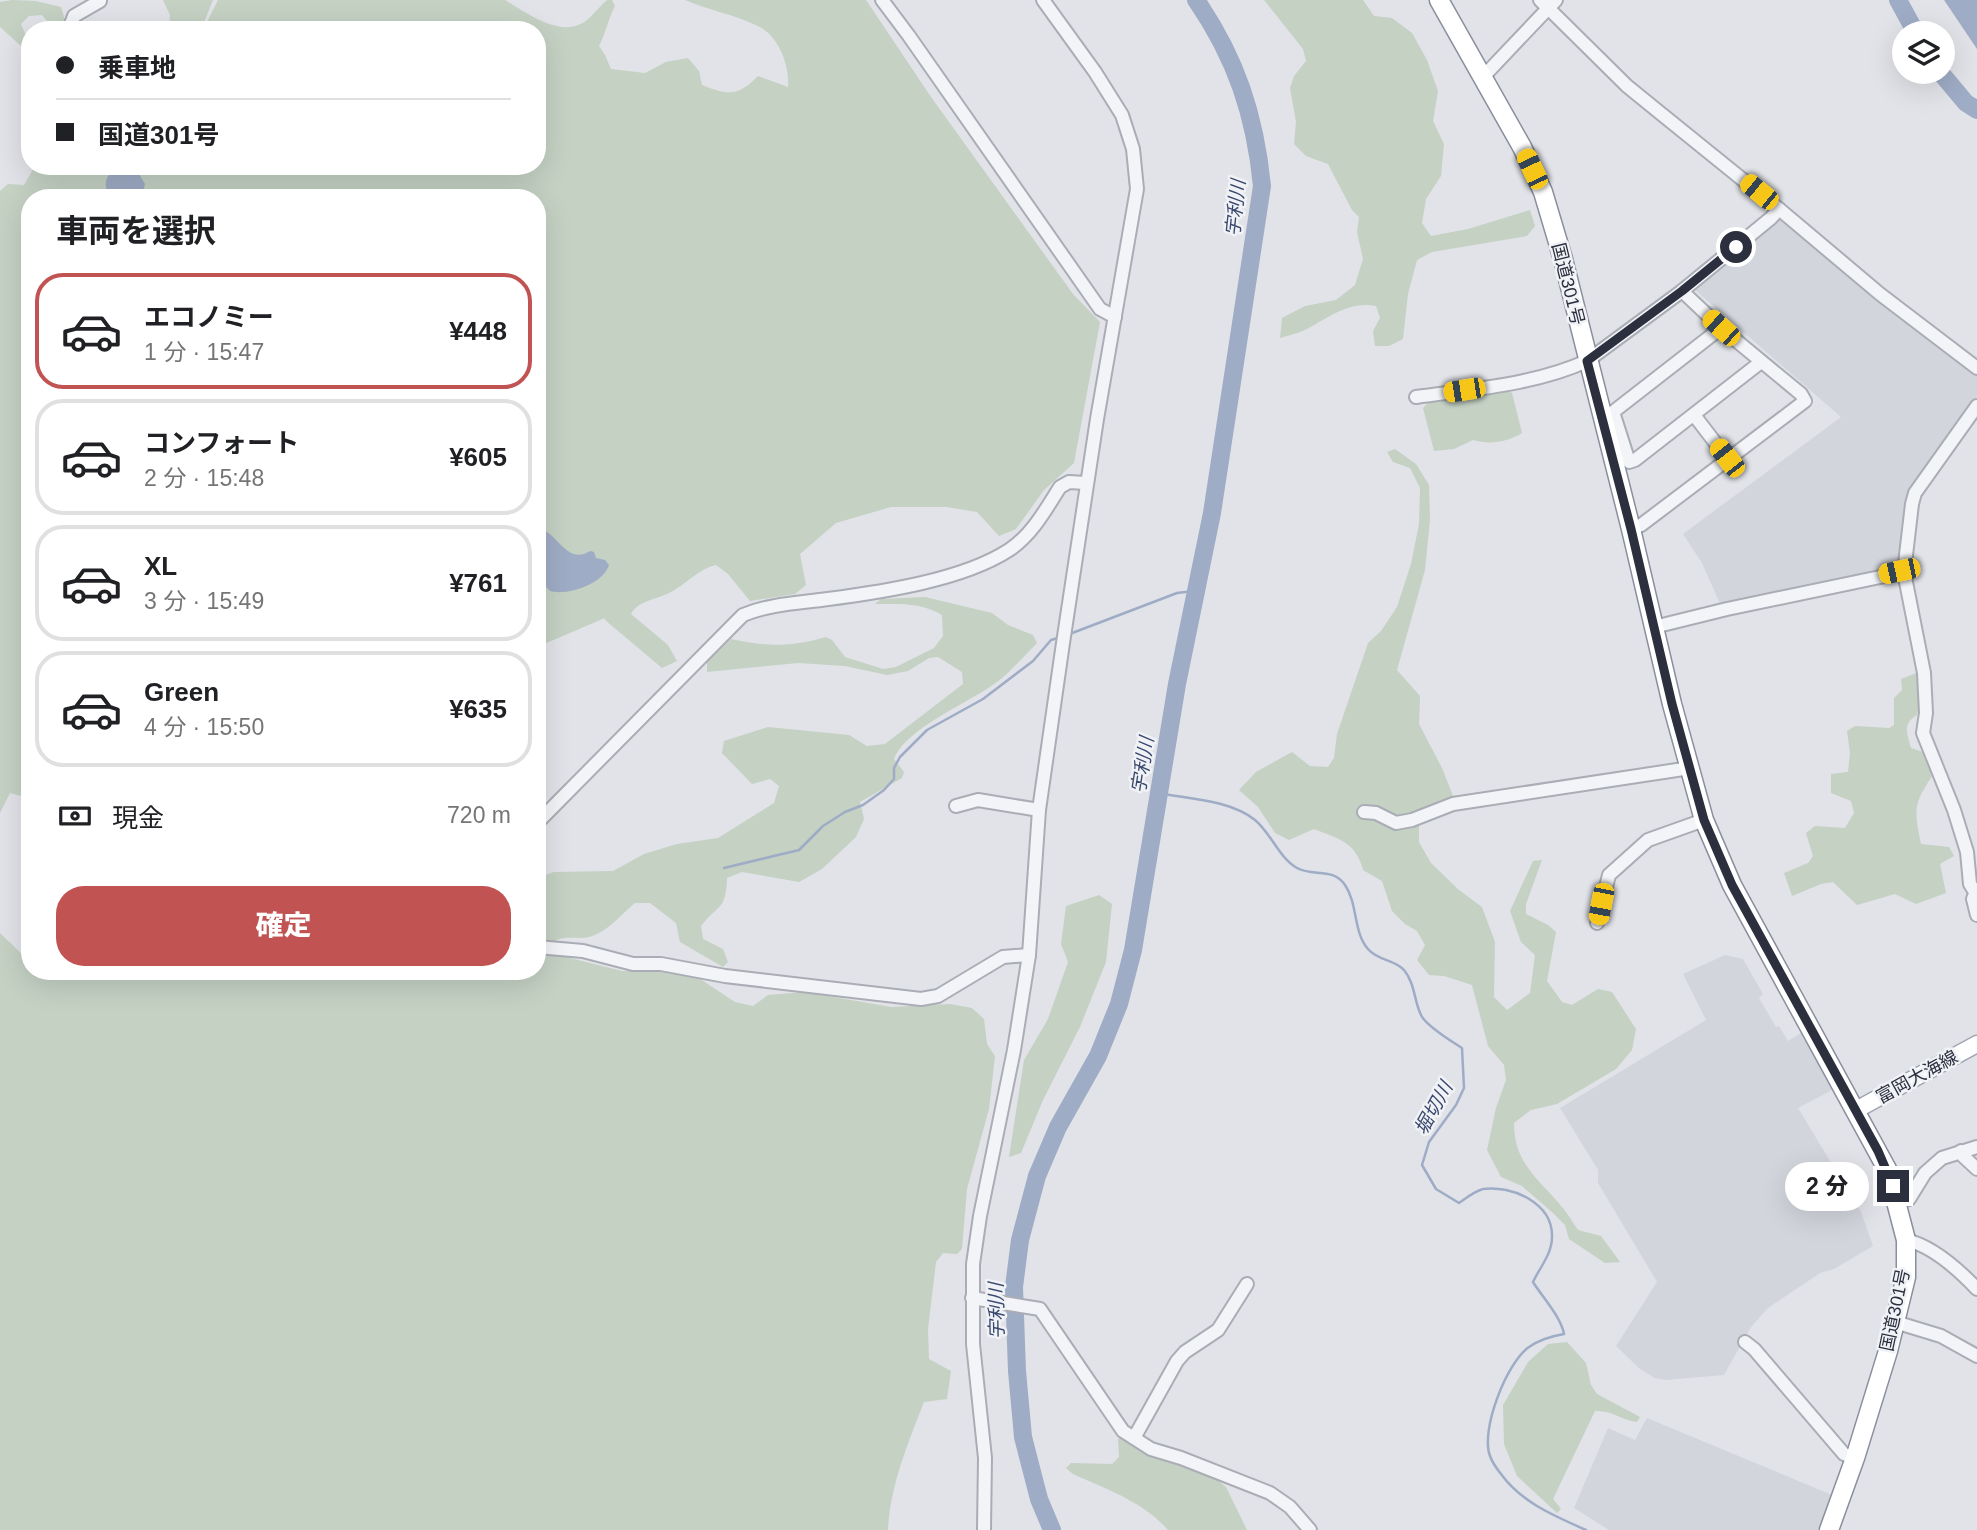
<!DOCTYPE html>
<html lang="ja">
<head>
<meta charset="utf-8">
<style>
  :root { --surface:#fff; --page:#f2f2f2; --text:#202124; --muted:#757577; --line:#e0e0e0; --accent:#c15352 }
  body { margin:0; font-family:Helvetica,"Noto Sans JP",sans-serif; background:var(--page); color:var(--text); height:100vh; display:flex; flex-direction:column; font-size:26px; white-space:nowrap }
  * { box-sizing:border-box; margin:0 }
  p { font-size:23px; color:var(--muted) }
  .icon { flex:none; width:38px; height:38px; fill:none; stroke:currentColor; stroke-width:2; stroke-linecap:round; stroke-linejoin:round }
  .map { position:relative; flex:1; overflow:hidden }
  .drawer { position:absolute; left:21px; top:189px; width:525px; height:791px; display:flex; flex-direction:column; background:var(--surface); border-radius:28px; box-shadow:0 7px 28px #0002 }
  .drawer>* { flex:none }
  .guide { position:absolute; left:21px; top:21px; width:525px; height:154px; border-radius:28px; box-shadow:0 7px 28px #0002; display:grid; align-content:center; height:154px; padding:0 35px; background:var(--surface) }
  .buttons { position:absolute; left:1892px; top:21px; display:grid; gap:14px }
  .buttons a { display:grid; place-items:center; width:63px; height:63px; border-radius:50%; background:var(--surface); box-shadow:0 7px 28px #0002; font-size:35px }
  .end { position:absolute; width:32px; height:32px; margin:-16px; border:9px solid #2b2f3e; background:#fff; box-shadow:0 0 0 4px #fff }
  .from { border-radius:50% }
  .bubble { position:absolute; height:49px; border-radius:24px; background:var(--surface); box-shadow:0 7px 28px #0002; font-size:23px; font-weight:800; line-height:49px; text-align:center }
  .car { position:absolute; width:21px; height:42px; margin:-21px -10px; border-radius:9px; box-shadow:0 0 5px 2px #0007; background:linear-gradient(#f5c518 24%,#345 0 40%,#f5c518 0 76%,#345 0 86%,#f5c518 0) }
  .guide b { display:flex; align-items:center; gap:24px; height:66px; font-size:26px }
  .guide b+b { border-top:2px solid var(--line) }
  .guide i { width:18px; height:18px; background:var(--text) }
  ul { padding:0; list-style:none }
  li { display:flex; align-items:center; gap:21px; height:116px; margin:0 14px 10px; padding:0 21px; border:4px solid var(--line); border-radius:28px }
  li div { flex:1 }
  li b { display:block; font-size:26px }
  li em { font-style:normal; font-weight:800 }
  li.on { border-color:var(--accent) }
  li>.icon { width:63px; height:63px; stroke-width:1.5 }
  h2 { padding:0 35px; font-size:32px; line-height:84px }
  .pay { display:flex; align-items:center; gap:18px; height:77px; padding:0 35px; font-size:26px }
  .pay p { margin-inline-start:auto }
  .cta { display:flex; gap:14px; margin-top:auto; padding:14px 35px }
  .cta a { flex:1; height:80px; border-radius:28px; background:var(--accent); color:#fff; font-size:28px; font-weight:800; line-height:80px; text-align:center }
  .map>svg:first-child { display:block }
</style>
</head>
<body>
<div class="map">
<svg width="1977" height="1530" viewBox="0 0 1977 1530">
  <rect width="100%" height="100%" fill="#e1e3e8"/>
  <!-- built -->
  <g fill="#d3d5dd">
    <polygon points="1781,213 1977,374 1977,396 1909,491 1900,564 1895,568 1721,606 1702,563 1683,534 1841,417 1694,289"/>
    <polygon points="1725,955 1743,959 1763,994 1759,998 1776,1027 1779,1026 1788,1041 1801,1033 1834,1089 1798,1108 1861,1212 1873,1246 1834,1269 1820,1273 1768,1308 1751,1327 1724,1375 1666,1380 1655,1378 1640,1369 1616,1346 1657,1282 1598,1183 1598,1170 1560,1108 1706,1020 1683,974"/>
    <polygon points="1647,1418 1832,1495 1818,1530 1609,1530 1574,1508 1608,1428 1635,1440"/>
  </g>
  <!-- green -->
  <g fill="#c4d1c3">
    <polygon points="12,0 36,1 61,7 68,30 54,30 42,15 29,16 21,24 30,45 30,69 21,46 0,27 0,2"/>
    <polygon points="163,0 213,0 201,30 169,30 170,15"/>
    <path d="M218 0H505C527 13 562 40 587 20 594 14 600 6 607 0H612L615 6C608 19 606 33 599 46L605 55 611 69 645 73 666 62 688 58 699 71 702 85C727 95 738 97 758 76L788 87C790 66 779 36 758 26 736 15 708 10 685 0H866L931 97 1073 294 1100 322 1074 463 1044 490 1016 529 999 536 977 512 947 507H891L836 523 800 554 806 585 795 594 750 601 728 574 716 565C696 570 686 585 669 593 655 600 639 600 631 614L668 645 677 661 662 668 605 620V618L537 647V198H30V795L25 797 10 793 0 813V191L8 184 24 185 35 166H537V30H203Z"/>
    <path d="M1264 0H1363L1374 16 1392 18 1412 33 1427 60 1438 91 1433 121 1444 144 1441 176 1426 199 1422 223 1431 236 1468 229 1530 210 1535 226 1527 236 1432 252 1417 260 1408 294 1403 339 1389 346H1375L1373 331 1380 318 1376 306C1350 301 1329 317 1307 329 1299 333 1289 335 1280 338L1282 318 1305 306 1336 300 1355 285 1363 259 1357 232 1359 217 1352 210 1328 164 1306 156 1294 144 1296 122 1290 88 1294 76 1306 61 1303 49Z"/>
    <path d="M1507 390 1512 393 1522 433C1507 442 1490 445 1473 440L1454 449 1434 451 1423 408 1431 400Z"/>
    <path d="M1395 449 1416 464 1429 485 1430 520 1425 570 1397 670 1420 696 1419 724 1442 768 1453 796 1444 812 1419 825V842L1431 863 1459 890 1482 907 1495 942 1494 997 1507 1010 1530 993 1535 955 1521 942 1510 911 1533 861 1542 860 1526 904V914L1548 925 1556 932 1547 981 1562 1002 1572 1005 1598 989 1612 992 1636 1029 1632 1050 1616 1069 1557 1104 1531 1110 1514 1123C1514 1164 1539 1179 1562 1207 1568 1214 1573 1223 1578 1230L1601 1236 1620 1262 1605 1263 1569 1239 1565 1225 1553 1213 1522 1186 1501 1177 1487 1150 1496 1108 1506 1080 1504 1065 1488 1046 1472 985 1444 976 1429 975 1417 960 1425 945 1417 931 1405 924 1392 911 1382 881 1363 870C1356 842 1339 839 1314 829L1289 840 1275 833 1258 807 1239 790 1256 772 1292 752 1310 766 1328 767 1334 758 1337 734 1368 643 1381 631 1397 607 1411 564 1419 524 1420 488 1410 468 1393 462 1387 452Z"/>
    <path d="M925 597 992 613 1008 625 1033 635 1037 643C1025 655 1014 668 1002 678 975 701 907 726 894 759L904 772 902 778 860 802 864 819 856 837 822 869 799 882 742 872 727 878C726 911 718 904 701 926L703 939 723 949 728 962 723 967 680 942 676 923 650 903H635C620 915 608 932 589 937 578 940 566 935 555 941L562 956 622 971H654L697 977 735 1002 753 1006 768 995 805 992 891 1007 950 1004 972 1008 984 1019 987 1044 995 1056 989 1109 967 1189 962 1249 957 1254 943 1253 936 1262 928 1329 929 1359 951 1371 947 1399 924 1402C908 1443 890 1486 888 1530H0V933L30 962V971H537V878L554 872 613 871 644 854 677 844 718 838 774 803 779 786 770 779 752 784 722 753 724 741 768 727 849 735 867 746 885 744 963 684 962 672 938 657 929 658 908 671 887 675 845 666 798 663 707 672V662L731 639C766 647 792 647 826 637L832 640 845 657 883 669 896 667 934 648 943 636 942 615C921 602 899 604 875 604L881 599Z"/>
    <path d="M1919 672 1921 694 1917 715C1902 724 1907 733 1911 748L1923 752 1932 776C1913 805 1914 810 1921 844L1949 847 1954 856 1940 864 1946 893 1916 904 1895 894 1857 905 1833 882 1821 884 1792 896 1784 873 1808 863 1813 856 1806 833 1815 826 1845 828 1854 813 1851 801 1831 793V774L1848 772 1850 753 1847 731 1855 726 1889 728 1894 725V698L1902 690 1901 679Z"/>
    <polygon points="1099,895 1112,904 1106,962 1080,1027 1043,1100 1021,1153 1009,1157 1024,1060 1048,1019 1068,962 1061,944 1066,906"/>
    <path d="M1567 1342 1586 1363 1591 1385 1597 1394 1640 1417 1637 1422C1620 1420 1613 1410 1595 1411L1553 1499 1561 1509 1557 1513 1517 1476 1504 1444 1503 1405 1528 1362 1548 1344Z"/>
    <path d="M1122 1436 1212 1476 1226 1487 1247 1530H1168C1144 1502 1106 1489 1073 1474L1066 1468 1071 1463 1112 1464 1119 1457 1118 1439Z"/>
  </g>
  <!-- water -->
  <g fill="#9facc5">
    <polygon points="1944,0 1977,0 1977,49"/>
    <path d="M122 166 136 169 145 184 143 193 138 196 112 198 106 188C104 177 112 169 122 166Z"/>
    <path d="M540 529C557 532 567 566 590 551L594 552 596 558 605 560 609 565C603 584 568 596 550 591L537 577V532Z"/>
  </g>
  <g fill="none" stroke-linecap="round" stroke-linejoin="round">
    <!-- stream -->
    <g stroke="#9facc5" stroke-width="2.5">
      <polyline points="1067,635 1177,593 1194,591"/>
      <path d="M1159 793C1189 799 1230 800 1255 820 1271 833 1279 858 1297 868 1313 877 1333 867 1345 885 1358 904 1353 932 1368 949 1378 961 1394 959 1404 970 1415 983 1414 1001 1421 1015 1426 1026 1451 1041 1462 1048L1464 1088 1456 1105 1429 1142 1422 1165 1436 1189 1459 1203C1466 1198 1475 1191 1483 1189 1512 1185 1553 1203 1552 1237 1552 1254 1540 1267 1533 1282 1543 1298 1561 1317 1564 1334 1552 1336 1539 1340 1529 1347 1507 1362 1480 1430 1490 1456 1492 1462 1497 1469 1501 1474 1522 1503 1555 1516 1586 1530"/>
      <polyline points="724,868 799,850 823,826 845,812 863,805 884,790 894,779 894,768 900,757 927,730 983,699 1033,661 1051,640 1058,638"/>
    </g>
    <!-- river -->
    <g stroke="#9facc5" stroke-width="18">
      <polyline points="1898,0 1916,33"/>
      <polyline points="1940,72 1966,103 1977,110"/>
      <path d="M1052 1530 1039 1499 1023 1437 1017 1371 1014 1287 1020 1240 1037 1176 1058 1127 1098 1056 1119 1004 1133 950 1177 684 1212 513 1262 186C1255 115 1236 58 1196 0"/>
    </g>
    <defs>
      <g id="minor">
        <polyline points="882,0 909,36 1100,309 1115,317"/>
        <polyline points="1540,0 1627,86 1659,112 1779,209 1880,294 1977,368"/>
        <polyline points="74,30 71,24 74,16 100,1"/>
        <polyline points="1482,78 1556,0"/>
        <polyline points="1721,328 1613,412 1629,462 1635,460 1761,362"/>
        <path d="M1416 397C1472 389 1534 385 1587 361L1682 291 1771 218 1779 209"/>
        <polyline points="1977,406 1915,493 1912,504 1904,572 1924,673 1926,713 1923,733 1954,810 1967,852 1970,884 1977,895"/>
        <polyline points="1694,415 1727,458"/>
        <polyline points="1631,529 1641,525 1805,401 1801,394 1721,328 1682,291"/>
        <polyline points="1654,627 1727,609 1904,572"/>
        <polyline points="956,806 978,800 1039,810"/>
        <polyline points="1364,812 1376,813 1396,823 1412,820 1453,804 1690,768"/>
        <path d="M537 823 743 615C769 604 800 603 828 599 882 592 963 580 1009 550 1032 535 1046 509 1060 487L1069 482 1086 483"/>
        <polyline points="1975,894 1973,899 1977,915"/>
        <polyline points="1597,923 1609,875 1648,840 1704,820"/>
        <polyline points="537,947 583,951 633,964 661,964 725,976 921,999 938,996 1003,957 1029,955"/>
        <polyline points="1961,1151 1963,1156 1977,1169"/>
        <polyline points="1898,1202 1909,1199 1925,1173 1942,1158 1977,1147"/>
        <path d="M1906 1240C1933 1246 1958 1269 1977 1289"/>
        <polyline points="972,1298 1040,1309 1123,1431 1151,1449 1181,1458 1270,1493 1290,1507 1310,1530"/>
        <polyline points="1895,1322 1941,1336 1977,1356"/>
        <polyline points="1745,1342 1754,1349 1844,1454 1855,1458"/>
        <polyline points="1134,1438 1177,1361 1185,1352 1218,1330 1247,1284"/>
        <polyline points="984,1530 985,1458 973,1344 973,1264 980,1216 1014,1050 1029,955 1039,810 1063,643 1097,419 1137,189 1133,149 1122,115 1095,72 1043,0"/>
      </g>
      <polyline id="major" points="1856,1110 1977,1044"/>
      <polyline id="highway" points="1439,0 1522,147 1543,192 1563,259 1631,529 1672,704 1704,820 1732,885 1888,1171 1906,1240 1906,1277 1888,1351 1855,1458 1829,1530"/>
    </defs>
    <!-- minor casing -->
    <use href="#minor" stroke="#aaadb5" stroke-width="16"/>
    <!-- major casing -->
    <use href="#major" stroke="#a1a6b3" stroke-width="19"/>
    <!-- highway casing -->
    <use href="#highway" stroke="#8a8e9d" stroke-width="21"/>
    <!-- minor -->
    <use href="#minor" stroke="#f3f4f7" stroke-width="12"/>
    <!-- major -->
    <use href="#major" stroke="#fff" stroke-width="16"/>
    <!-- highway -->
    <use href="#highway" stroke="#fff" stroke-width="18"/>
  </g>
  <g fill="none" stroke-linecap="round" stroke-linejoin="round">
    <!-- route -->
    <polyline stroke="#2b2f3e" stroke-width="9" points="1736,247 1682,291 1587,361 1631,529 1672,704 1704,820 1732,885 1878,1151 1893,1186"/>
  </g>
  <g text-anchor="middle" stroke-width="5" stroke-linejoin="round" paint-order="stroke">
    <!-- street labels -->
    <g font-size="18" fill="#2b2f3e" stroke="#f0f2f6">
      <text transform="translate(1568 284) rotate(76)" y="6">国道301号</text>
      <text transform="translate(1917 1077) rotate(-29)" y="6">富岡大海線</text>
      <text transform="translate(1895 1310) rotate(-78)" y="6">国道301号</text>
    </g>
    <!-- water labels -->
    <g font-size="19" font-style="italic" fill="#39486e" stroke="#f0f2f6">
      <text transform="translate(1235 208) rotate(-84)" y="7">宇利川</text>
      <text transform="translate(1142 765) rotate(-81)" y="7">宇利川</text>
      <text transform="translate(1433 1108) rotate(-61)" y="7">堀切川</text>
      <text transform="translate(996 1311) rotate(-91)" y="7">宇利川</text>
    </g>
  </g>
</svg>
<div class="buttons">
<a><svg class="icon" aria-label="layers" viewBox="0 0 24 24"><path d="M12 4l9 5-9 5-9-5zM3 14l9 5 9-5"/></svg></a>
</div>
<i class="end from" style="left:1736px;top:247px"></i>
<i class="end" style="left:1893px;top:1186px"></i>
<div class="bubble" style="left:1785px;top:1162px;width:84px">2 分</div>
<i class="car" style="left:1532px;top:169px;rotate:335deg"></i>
<i class="car" style="left:1759px;top:192px;rotate:309deg"></i>
<i class="car" style="left:1721px;top:328px;rotate:312deg"></i>
<i class="car" style="left:1464px;top:390px;rotate:261deg"></i>
<i class="car" style="left:1727px;top:458px;rotate:322deg"></i>
<i class="car" style="left:1899px;top:571px;rotate:258deg"></i>
<i class="car" style="left:1601px;top:904px;rotate:191deg"></i>
<div class="guide">
<b><i class="from"></i>乗車地</b>
<b><i></i>国道301号</b>
</div>
<section class="drawer">
<h2>車両を選択</h2>
<ul>
<li class="on"><svg class="icon" aria-label="car" viewBox="0 0 24 24"><path d="M5 17H2v-5l4-1 3-4h7l3 4 3 1v5h-3M9 17h6M6 11h13"/><circle cx="7" cy="17" r="2"/><circle cx="17" cy="17" r="2"/></svg><div><b>エコノミー</b><p>1 分 · 15:47</p></div><em>¥448</em></li>
<li><svg class="icon" aria-label="car" viewBox="0 0 24 24"><path d="M5 17H2v-5l4-1 3-4h7l3 4 3 1v5h-3M9 17h6M6 11h13"/><circle cx="7" cy="17" r="2"/><circle cx="17" cy="17" r="2"/></svg><div><b>コンフォート</b><p>2 分 · 15:48</p></div><em>¥605</em></li>
<li><svg class="icon" aria-label="car" viewBox="0 0 24 24"><path d="M5 17H2v-5l4-1 3-4h7l3 4 3 1v5h-3M9 17h6M6 11h13"/><circle cx="7" cy="17" r="2"/><circle cx="17" cy="17" r="2"/></svg><div><b>XL</b><p>3 分 · 15:49</p></div><em>¥761</em></li>
<li><svg class="icon" aria-label="car" viewBox="0 0 24 24"><path d="M5 17H2v-5l4-1 3-4h7l3 4 3 1v5h-3M9 17h6M6 11h13"/><circle cx="7" cy="17" r="2"/><circle cx="17" cy="17" r="2"/></svg><div><b>Green</b><p>4 分 · 15:50</p></div><em>¥635</em></li>
</ul>
<div class="pay"><svg class="icon" aria-label="cash" viewBox="0 0 24 24"><path d="M3 7h18v10H3z"/><circle cx="12" cy="12" r="2"/></svg>現金<p>720 m</p></div>
<div class="cta"><a>確定</a></div>
</section>
</div>
</body>
</html>
